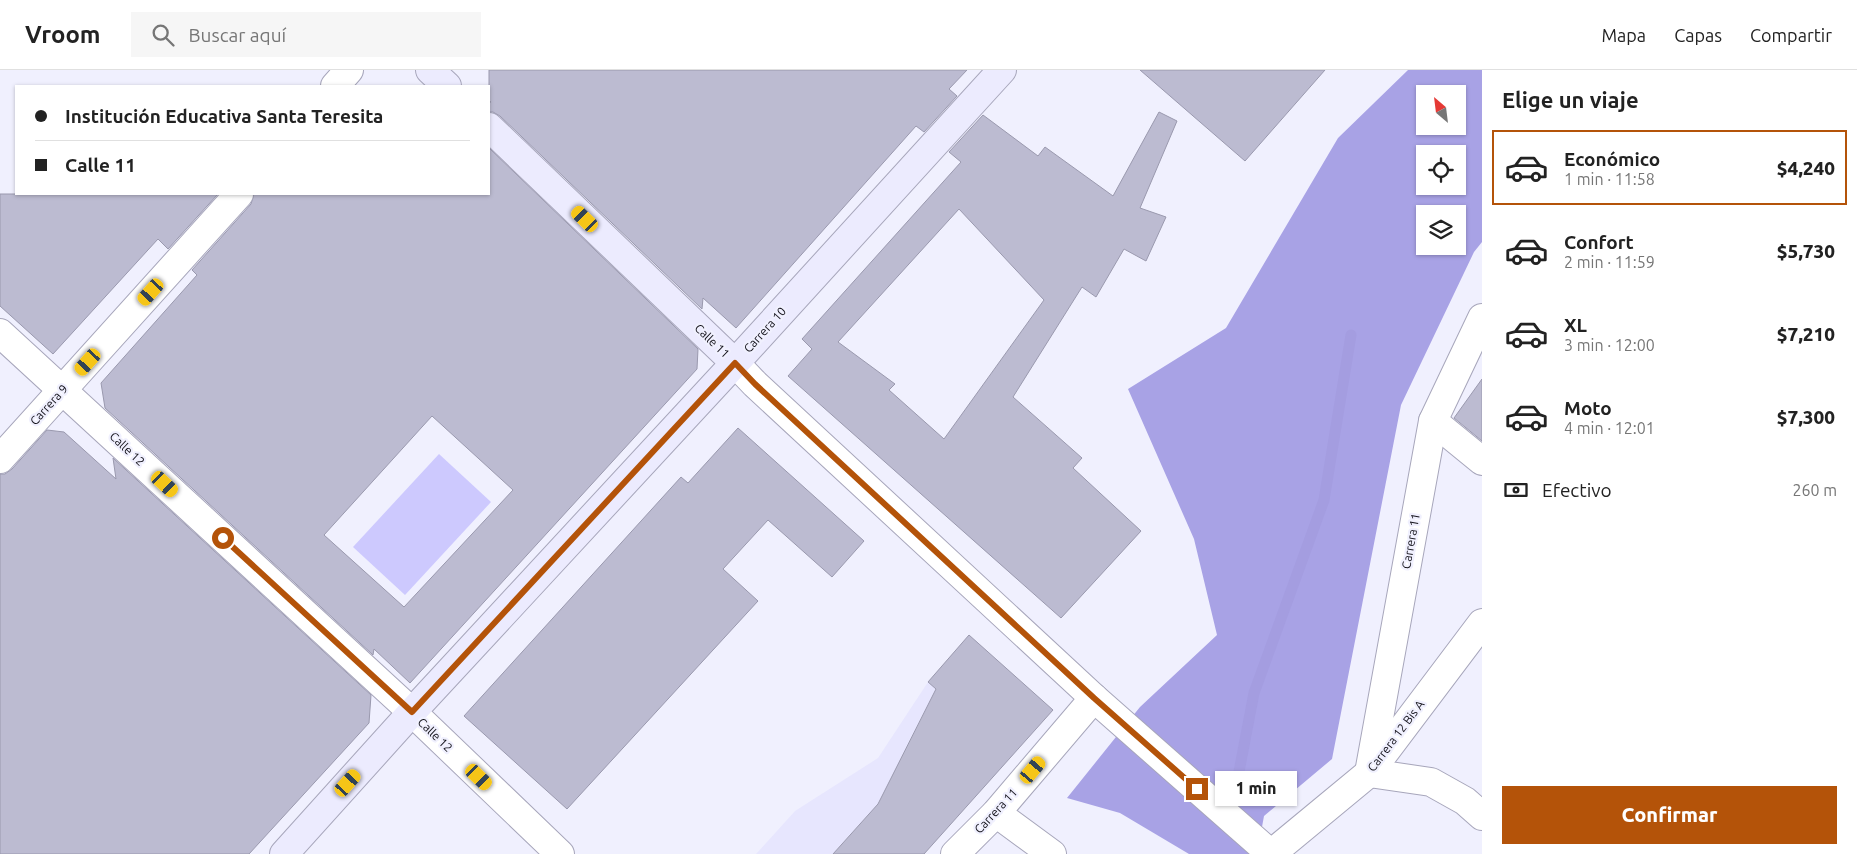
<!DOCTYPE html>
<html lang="es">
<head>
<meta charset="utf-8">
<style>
  :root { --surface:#fff; --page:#f6f6f6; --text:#222; --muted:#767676; --line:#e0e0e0; --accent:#b45309 }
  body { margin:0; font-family:Ubuntu,sans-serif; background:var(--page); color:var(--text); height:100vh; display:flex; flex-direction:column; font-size:19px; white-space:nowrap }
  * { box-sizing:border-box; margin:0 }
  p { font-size:16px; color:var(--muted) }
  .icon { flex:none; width:28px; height:28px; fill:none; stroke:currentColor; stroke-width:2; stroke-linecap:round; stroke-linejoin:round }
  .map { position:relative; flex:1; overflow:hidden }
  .details { display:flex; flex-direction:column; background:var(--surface); width:375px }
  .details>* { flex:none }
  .banner { position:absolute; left:15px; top:15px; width:475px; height:110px; border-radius:0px; box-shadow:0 1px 4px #0004; display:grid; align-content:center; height:110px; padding:0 20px; background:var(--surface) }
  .needle { width:32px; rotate:332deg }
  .buttons { position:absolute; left:1416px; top:15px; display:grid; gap:10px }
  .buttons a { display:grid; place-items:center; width:50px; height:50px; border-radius:0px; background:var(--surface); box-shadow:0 1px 4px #0004; font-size:25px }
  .end { position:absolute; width:22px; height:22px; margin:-11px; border:6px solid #b45309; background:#fff; box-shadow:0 0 0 2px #fff }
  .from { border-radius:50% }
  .bubble { position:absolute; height:35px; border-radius:0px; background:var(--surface); box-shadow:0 1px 4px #0004; font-size:16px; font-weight:800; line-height:35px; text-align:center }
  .car { position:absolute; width:15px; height:30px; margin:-15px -8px; border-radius:6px; box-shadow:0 0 4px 1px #0007; background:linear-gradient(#f5c518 24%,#345 0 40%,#f5c518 0 76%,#345 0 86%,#f5c518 0) }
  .banner b { display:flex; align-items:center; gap:18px; height:48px; font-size:19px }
  .banner b+b { border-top:1px solid var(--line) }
  .banner i { width:12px; height:12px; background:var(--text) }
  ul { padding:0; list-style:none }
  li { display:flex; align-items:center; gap:15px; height:75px; margin:0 10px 8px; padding:0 10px; border:2px solid transparent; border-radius:0px }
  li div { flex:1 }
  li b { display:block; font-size:19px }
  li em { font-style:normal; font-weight:800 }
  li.on { border-color:var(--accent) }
  li>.icon { width:45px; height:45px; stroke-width:1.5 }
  h2 { padding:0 20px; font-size:22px; line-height:60px }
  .pay { display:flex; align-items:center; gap:12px; height:55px; padding:0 20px; font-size:19px }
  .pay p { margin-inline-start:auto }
  .action { display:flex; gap:10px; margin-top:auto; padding:10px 20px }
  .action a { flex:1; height:58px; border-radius:0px; background:var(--accent); color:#fff; font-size:20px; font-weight:800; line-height:58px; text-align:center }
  header { display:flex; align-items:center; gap:30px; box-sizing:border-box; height:70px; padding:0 25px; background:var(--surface); border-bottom:1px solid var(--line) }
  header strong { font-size:24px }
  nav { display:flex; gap:28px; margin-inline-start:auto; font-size:18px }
  .search { width:350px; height:45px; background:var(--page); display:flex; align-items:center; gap:12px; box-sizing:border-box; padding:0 18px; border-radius:0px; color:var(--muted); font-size:19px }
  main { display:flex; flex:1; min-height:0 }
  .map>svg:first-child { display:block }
</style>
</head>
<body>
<header>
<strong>Vroom</strong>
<div class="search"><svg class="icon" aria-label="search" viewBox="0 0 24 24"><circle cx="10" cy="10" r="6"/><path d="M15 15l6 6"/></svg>Buscar aquí</div>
<nav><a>Mapa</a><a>Capas</a><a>Compartir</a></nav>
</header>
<main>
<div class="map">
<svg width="1482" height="784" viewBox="0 0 1482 784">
  <rect width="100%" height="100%" fill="#f0f0fe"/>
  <!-- built -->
  <polygon fill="#e7e6fe" points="928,612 941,623 921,648 878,734 836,780 839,784 756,784 795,741 878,688"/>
  <!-- green -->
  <polygon fill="#cdc9fe" points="439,384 491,432 405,525 353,477"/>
  <!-- forest -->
  <path fill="#a8a2e5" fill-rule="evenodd" d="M1408 0H1482V172L1474 182 1401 335 1332 689 1264 746 1257 784H1189L1120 743 1067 728 1140 637 1217 565 1194 469 1128 319 1226 258 1338 68ZM1425 24H1458V56H1425ZM1425 84H1458V116H1425ZM1425 144H1458V176H1425Z"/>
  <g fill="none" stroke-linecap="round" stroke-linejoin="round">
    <!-- stream -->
    <polyline stroke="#a49de0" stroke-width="11" points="1238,707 1254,623 1324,430 1351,265"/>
  </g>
  <!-- building -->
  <g fill="#bcbbd1" stroke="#9a99ae" fill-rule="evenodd">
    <polygon points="489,0 967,0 949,19 957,26 924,62 916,56 736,258 703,228 702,239 500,46 493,42 489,42 489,32 491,32 489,31"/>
    <polygon points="1140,0 1325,0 1245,91"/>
    <path d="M1159 42 1177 51 1140 138 1166 147 1146 191 1124 179 1096 227 1082 217 1013 327 1082 388 1073 398 1141 461 1061 548 788 306 812 279 802 269 961 92 949 82 983 45 1038 86 1045 77 1113 126ZM959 139 1044 230 944 369 889 320 895 314 838 272Z"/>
    <path d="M489 78 698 279 697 299 410 613 374 579 373 585 105 338 101 313 197 205 192 200 251 134 254 124H489ZM432 346 513 420 404 537 324 465Z"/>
    <polygon points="0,124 218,124 168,179 158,169 53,284 0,236"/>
    <polygon points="1482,309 1482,371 1454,348"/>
    <polygon points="738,358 864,471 832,507 768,450 723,499 758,531 567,739 464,646 681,407 688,413"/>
    <polygon points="47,360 64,362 116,409 113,388 371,625 369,653 249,784 0,784 0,404 5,404 12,399"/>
    <polygon points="969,565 1053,640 924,784 833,784 878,734 936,619 928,612"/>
  </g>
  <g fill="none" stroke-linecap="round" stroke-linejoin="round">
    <defs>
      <g id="minor">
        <polyline points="335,16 349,0"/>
        <polyline points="1482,248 1433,351 1369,703 1431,712 1465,731 1482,746"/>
        <polyline points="0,263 412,642 560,784"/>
        <polyline points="735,293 755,314 1094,628 1271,784"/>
        <polyline points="1433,351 1482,391"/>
        <polyline points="0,389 239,124"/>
        <polyline points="996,743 1052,784"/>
        <polyline points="955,784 996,743 1094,628"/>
        <polyline points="1271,784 1369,703 1482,553"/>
      </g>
      <g id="secondary">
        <polyline points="430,0 447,16"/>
        <polyline points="489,57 735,293"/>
        <polyline points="284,784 412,642 735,293 1002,0"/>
      </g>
    </defs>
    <!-- minor casing -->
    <use href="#minor" stroke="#a7a6bb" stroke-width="30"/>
    <!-- secondary casing -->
    <use href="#secondary" stroke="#a7a6bb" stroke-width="30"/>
    <!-- minor -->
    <use href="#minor" stroke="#fff" stroke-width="28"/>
    <!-- secondary -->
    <use href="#secondary" stroke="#ecebfe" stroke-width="28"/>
  </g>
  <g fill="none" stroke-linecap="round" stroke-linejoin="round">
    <!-- route -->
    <polyline stroke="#b45309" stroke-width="6" points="223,468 412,642 735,293 755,314 1094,628 1197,719"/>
  </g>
  <g text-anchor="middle" stroke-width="4.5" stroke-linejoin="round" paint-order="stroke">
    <!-- street labels -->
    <g font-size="12" fill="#121119" stroke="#f0f0fe">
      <text transform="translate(765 260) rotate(-48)" y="4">Carrera 10</text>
      <text transform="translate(712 271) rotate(44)" y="4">Calle 11</text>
      <text transform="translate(49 335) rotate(-48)" y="4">Carrera 9</text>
      <text transform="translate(127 379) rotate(43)" y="4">Calle 12</text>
      <text transform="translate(1411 471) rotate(-80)" y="4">Carrera 11</text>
      <text transform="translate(435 665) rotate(44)" y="4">Calle 12</text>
      <text transform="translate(1396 666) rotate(-53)" y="4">Carrera 12 Bis A</text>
      <text transform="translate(996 741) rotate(-47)" y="4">Carrera 11</text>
    </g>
  </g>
</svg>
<div class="buttons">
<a><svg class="needle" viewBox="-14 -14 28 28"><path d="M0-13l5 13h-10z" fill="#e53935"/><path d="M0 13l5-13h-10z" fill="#767676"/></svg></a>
<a><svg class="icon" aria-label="locate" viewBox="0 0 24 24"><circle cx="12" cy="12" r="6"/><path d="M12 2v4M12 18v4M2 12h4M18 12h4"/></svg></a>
<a><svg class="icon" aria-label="layers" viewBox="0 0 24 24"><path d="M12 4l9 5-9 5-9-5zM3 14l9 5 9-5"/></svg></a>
</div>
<i class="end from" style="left:223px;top:468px"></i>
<i class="end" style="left:1197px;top:719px"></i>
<div class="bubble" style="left:1215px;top:701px;width:82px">1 min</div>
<i class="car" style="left:585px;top:149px;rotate:314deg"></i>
<i class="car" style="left:151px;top:222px;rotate:222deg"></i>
<i class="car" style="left:88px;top:292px;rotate:222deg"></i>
<i class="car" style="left:165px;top:414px;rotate:133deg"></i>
<i class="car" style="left:1033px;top:700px;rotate:40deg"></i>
<i class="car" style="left:479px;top:707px;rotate:134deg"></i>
<i class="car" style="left:348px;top:713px;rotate:42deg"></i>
<div class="banner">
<b><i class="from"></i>Institución Educativa Santa Teresita</b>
<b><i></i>Calle 11</b>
</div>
</div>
<section class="details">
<h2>Elige un viaje</h2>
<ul>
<li class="on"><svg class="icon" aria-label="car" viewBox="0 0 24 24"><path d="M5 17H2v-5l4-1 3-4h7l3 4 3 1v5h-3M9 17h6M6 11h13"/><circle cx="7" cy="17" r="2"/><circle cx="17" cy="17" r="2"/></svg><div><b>Económico</b><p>1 min · 11:58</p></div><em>$4,240</em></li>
<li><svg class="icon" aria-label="car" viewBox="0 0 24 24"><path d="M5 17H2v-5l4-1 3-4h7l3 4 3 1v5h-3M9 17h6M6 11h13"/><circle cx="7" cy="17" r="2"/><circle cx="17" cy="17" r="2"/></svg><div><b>Confort</b><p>2 min · 11:59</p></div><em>$5,730</em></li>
<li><svg class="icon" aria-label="car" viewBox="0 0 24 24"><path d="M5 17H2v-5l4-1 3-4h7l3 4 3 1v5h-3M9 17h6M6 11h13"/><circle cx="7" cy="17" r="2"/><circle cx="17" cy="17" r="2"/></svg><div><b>XL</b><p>3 min · 12:00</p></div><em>$7,210</em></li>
<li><svg class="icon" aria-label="car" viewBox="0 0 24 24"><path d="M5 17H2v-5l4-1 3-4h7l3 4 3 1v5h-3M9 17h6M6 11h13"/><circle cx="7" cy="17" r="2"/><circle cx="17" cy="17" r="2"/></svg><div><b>Moto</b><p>4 min · 12:01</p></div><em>$7,300</em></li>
</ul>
<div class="pay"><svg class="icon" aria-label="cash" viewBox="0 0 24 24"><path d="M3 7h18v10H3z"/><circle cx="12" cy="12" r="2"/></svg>Efectivo<p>260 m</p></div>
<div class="action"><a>Confirmar</a></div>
</section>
</main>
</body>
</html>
